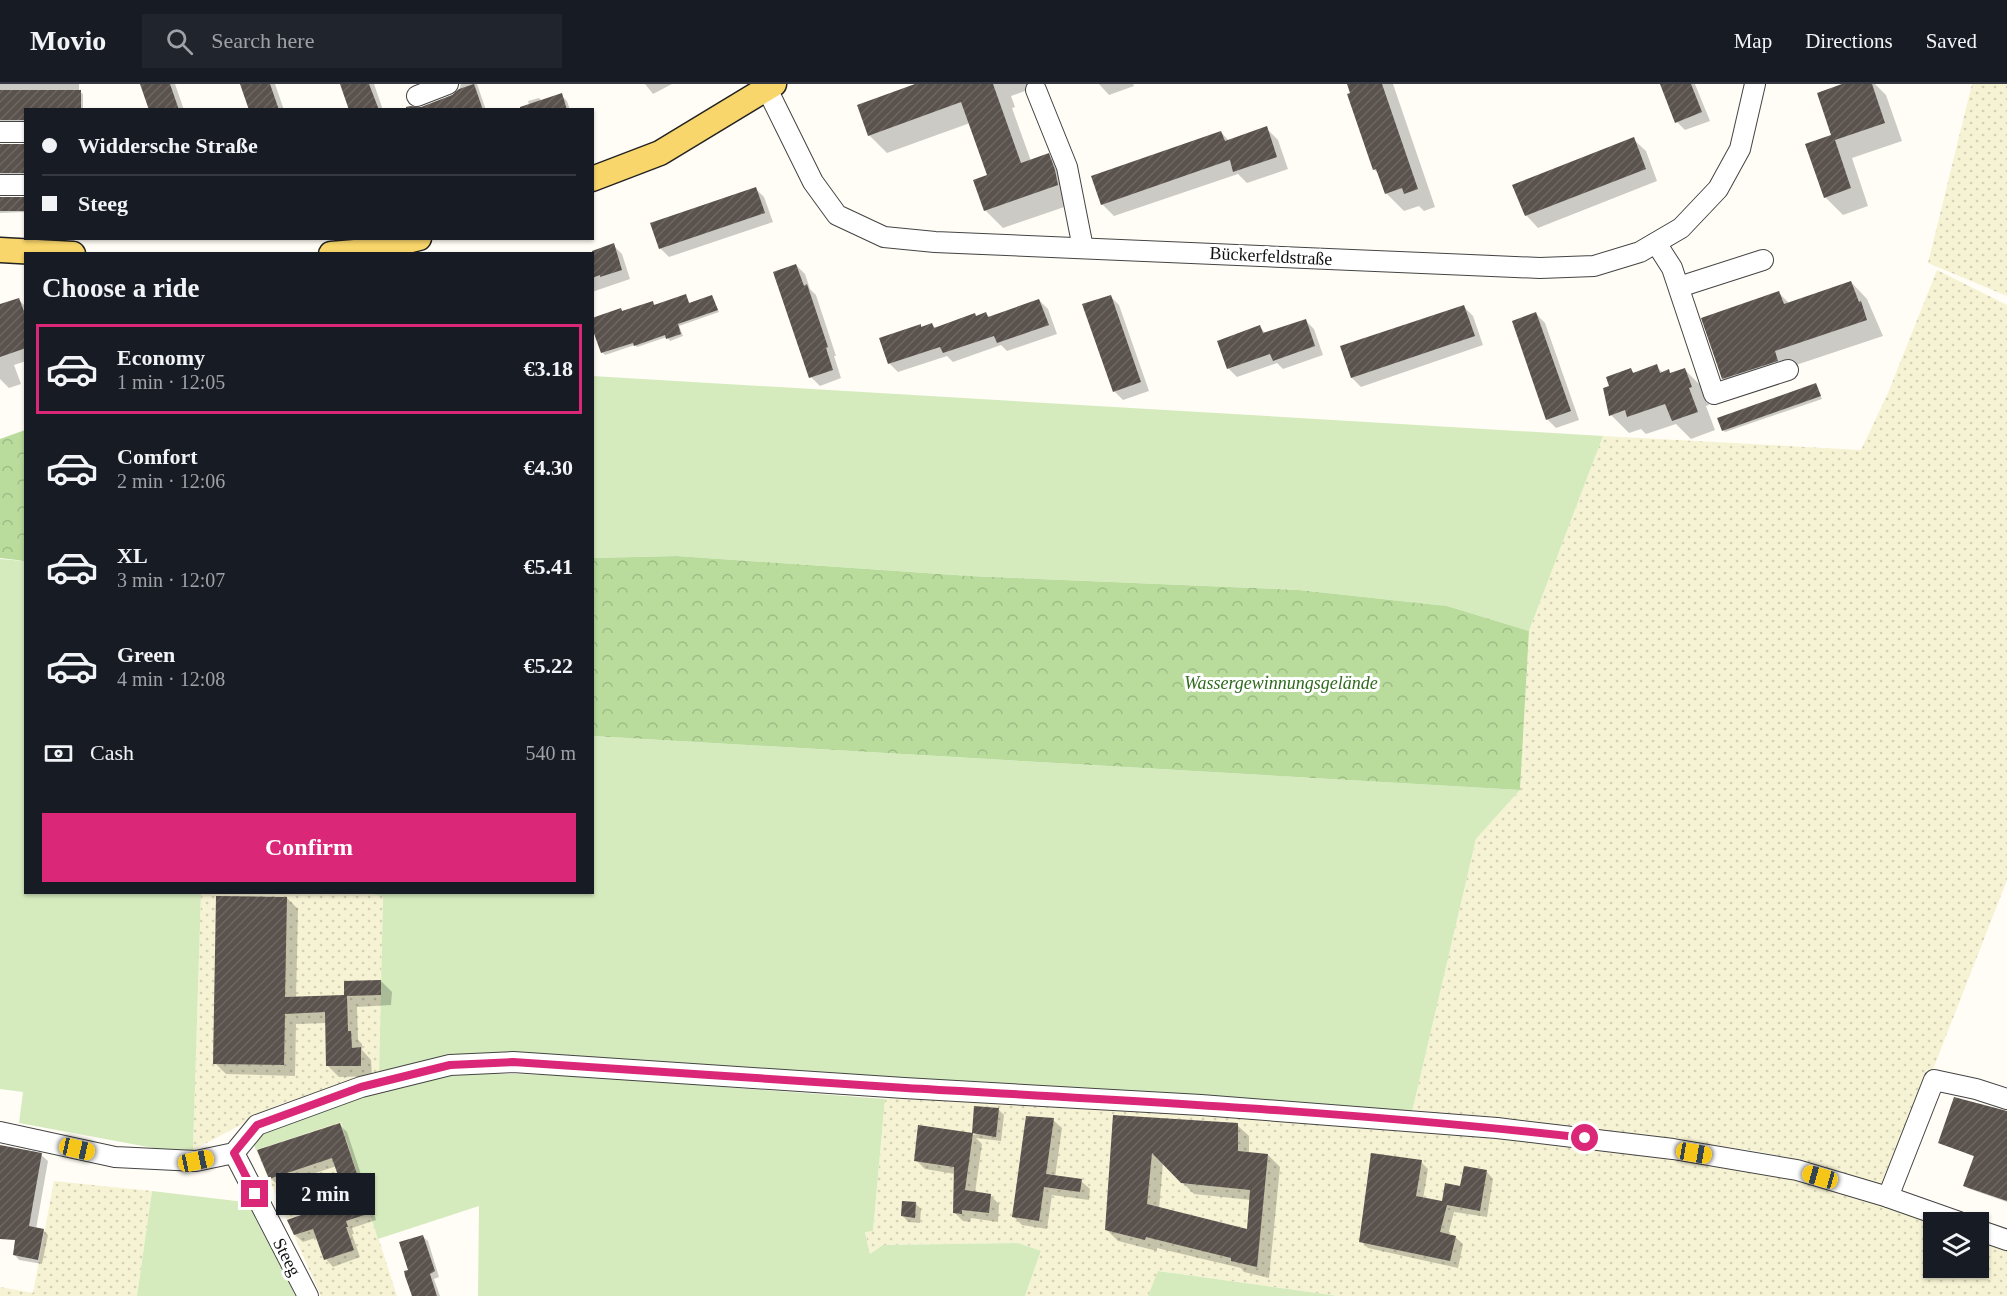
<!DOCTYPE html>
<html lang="en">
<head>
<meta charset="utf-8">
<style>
  :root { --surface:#171b24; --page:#20242c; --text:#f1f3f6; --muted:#9ea1a6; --line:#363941; --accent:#db2777 }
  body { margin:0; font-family:"Times New Roman",serif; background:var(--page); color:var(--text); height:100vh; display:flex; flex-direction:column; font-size:22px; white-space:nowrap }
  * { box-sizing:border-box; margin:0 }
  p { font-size:20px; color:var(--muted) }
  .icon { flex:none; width:33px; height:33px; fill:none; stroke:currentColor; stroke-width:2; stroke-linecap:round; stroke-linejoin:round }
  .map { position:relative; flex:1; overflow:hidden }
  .sheet { position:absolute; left:24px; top:168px; width:570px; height:642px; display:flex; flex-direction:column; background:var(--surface); border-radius:0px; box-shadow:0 2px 4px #0004 }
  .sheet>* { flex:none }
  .banner { position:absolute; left:24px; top:24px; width:570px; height:132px; border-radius:0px; box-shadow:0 2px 4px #0004; display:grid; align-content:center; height:132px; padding:0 18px; background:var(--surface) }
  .tools { position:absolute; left:1923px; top:1128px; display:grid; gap:12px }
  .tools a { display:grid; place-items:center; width:66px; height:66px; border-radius:0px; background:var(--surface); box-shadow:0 2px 4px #0004; font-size:30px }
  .end { position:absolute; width:27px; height:27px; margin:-14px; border:8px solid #db2777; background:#fff; box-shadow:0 0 0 3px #fff }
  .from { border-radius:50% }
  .bubble { position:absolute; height:42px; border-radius:0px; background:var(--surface); box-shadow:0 2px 4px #0004; font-size:20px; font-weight:800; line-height:42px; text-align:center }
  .car { position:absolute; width:18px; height:36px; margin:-18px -9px; border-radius:8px; box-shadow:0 0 4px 2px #0007; background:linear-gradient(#f5c518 24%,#345 0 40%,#f5c518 0 76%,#345 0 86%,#f5c518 0) }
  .banner b { display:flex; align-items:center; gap:21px; height:57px; font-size:22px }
  .banner b+b { border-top:2px solid var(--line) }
  .banner i { width:15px; height:15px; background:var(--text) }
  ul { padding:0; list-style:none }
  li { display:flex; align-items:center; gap:18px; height:90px; margin:0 12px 9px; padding:0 6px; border:3px solid transparent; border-radius:0px }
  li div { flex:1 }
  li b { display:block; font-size:22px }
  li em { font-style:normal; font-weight:800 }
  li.current { border-color:var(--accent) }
  li>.icon { width:54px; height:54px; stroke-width:1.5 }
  h2 { padding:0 18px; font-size:27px; line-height:72px }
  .pay { display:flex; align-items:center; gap:15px; height:66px; padding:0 18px; font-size:22px }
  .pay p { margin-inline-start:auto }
  .primary-button { display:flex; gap:12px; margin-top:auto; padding:12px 18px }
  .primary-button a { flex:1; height:69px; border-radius:0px; background:var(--accent); color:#fff; font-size:24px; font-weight:800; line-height:69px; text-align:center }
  header { display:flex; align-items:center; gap:36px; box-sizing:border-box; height:84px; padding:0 30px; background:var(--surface); border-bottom:2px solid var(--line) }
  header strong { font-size:28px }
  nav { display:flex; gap:33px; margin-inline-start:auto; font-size:21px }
  .search { width:420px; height:54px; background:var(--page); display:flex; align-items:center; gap:15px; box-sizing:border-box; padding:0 21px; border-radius:0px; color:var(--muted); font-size:22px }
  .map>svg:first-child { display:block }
</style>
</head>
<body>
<header>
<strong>Movio</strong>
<div class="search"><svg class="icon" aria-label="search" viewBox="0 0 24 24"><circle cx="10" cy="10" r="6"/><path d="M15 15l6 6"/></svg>Search here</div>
<nav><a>Map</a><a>Directions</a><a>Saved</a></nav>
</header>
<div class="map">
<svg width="2007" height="1212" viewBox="0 0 2007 1212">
  <defs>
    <pattern id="farmland-dots" width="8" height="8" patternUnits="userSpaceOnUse" patternTransform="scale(1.5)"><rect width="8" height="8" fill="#f6f3d4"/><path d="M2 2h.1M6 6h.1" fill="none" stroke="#d2cfb5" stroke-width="1.8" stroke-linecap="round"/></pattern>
    <pattern id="forest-crowns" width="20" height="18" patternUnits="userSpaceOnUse" patternTransform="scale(1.5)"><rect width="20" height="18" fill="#b9dc9c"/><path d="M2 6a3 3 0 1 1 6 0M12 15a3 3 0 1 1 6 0" fill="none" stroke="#9ebc85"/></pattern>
    <pattern id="building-hatch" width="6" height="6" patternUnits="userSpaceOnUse" patternTransform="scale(1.5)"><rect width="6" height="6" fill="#5a524d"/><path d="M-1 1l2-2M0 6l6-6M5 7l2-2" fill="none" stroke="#6d6662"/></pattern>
  </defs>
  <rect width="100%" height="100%" fill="#fffdf5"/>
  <!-- farmland -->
  <g fill="url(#farmland-dots)">
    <polygon points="1972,0 2007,0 2007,212 1928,179"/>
    <polygon points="1937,186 2007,221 2007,796 1887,1103 1804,1077 1750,1066 1412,1028 1476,755 1520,706 1529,547 1603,352 1861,366 1888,309"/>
    <polygon points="369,808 383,811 379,991 278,1021 193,1066 201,809"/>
    <polygon points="897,1013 1087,1025 1364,1040 1539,1057 1732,1081 1803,1093 1934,1138 1934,1184 1978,1184 1979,1154 2007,1165 2007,1212 1338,1212 1159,1187 1148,1212 1025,1212 1041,1168 1018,1159 883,1161 870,1170 865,1147 873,1147 885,1015"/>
    <polygon points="341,1038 397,1212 321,1212 256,1066"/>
    <polygon points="54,1097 152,1107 137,1212 0,1212 0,1203 33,1209"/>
  </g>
  <!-- grass -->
  <g fill="#d5ebbd">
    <polygon points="592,292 1603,352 1529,547 1447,522 1299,506 970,492 677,472 593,474"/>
    <polygon points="0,475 25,477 26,808 201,809 193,1066 159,1065 19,1039 23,1008 0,1005"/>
    <polygon points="593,652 1520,706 1476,755 1412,1028 526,970 379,991 383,812 369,809 592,808"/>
    <polygon points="479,990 517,990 578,992 885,1015 873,1147 865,1148 870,1170 883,1161 1018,1159 1041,1167 1025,1212 478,1212 479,1122 378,1155 341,1038 256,1066 251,1055 334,1022 397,1001 402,1002 450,992"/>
    <polygon points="152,1107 253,1119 295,1212 137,1212"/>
    <polygon points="1158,1187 1338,1212 1148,1212"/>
  </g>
  <!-- forest -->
  <g fill="url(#forest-crowns)">
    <polygon points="25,346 25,477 0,474 0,355"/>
    <polygon points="677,472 970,492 1299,506 1447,522 1529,547 1520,706 593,652 593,474"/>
  </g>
  <!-- shadow -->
  <g fill="#0003" fill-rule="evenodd">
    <polygon points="0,0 79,0 79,7 83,10 83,26 26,26 26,38 0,39"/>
    <polygon points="142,0 175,0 184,26 151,26"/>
    <polygon points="242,0 275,0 284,26 251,26"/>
    <polygon points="341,0 374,0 383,26 351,26"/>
    <polygon points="461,0 477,0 486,26 428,26 458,9"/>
    <polygon points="645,0 672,0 653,10"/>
    <polygon points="919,0 1044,0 1011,12 1015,23 1012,24 1031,77 1048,71 1066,89 1076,119 1003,144 985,126 989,92 970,39 887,69 869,51"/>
    <polygon points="1099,0 1133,0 1134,2 1109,11"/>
    <polygon points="1348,0 1393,0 1435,123 1424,127 1419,122 1404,127 1386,109 1379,91 1374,85"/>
    <polygon points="1662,0 1695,0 1710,37 1685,46 1677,38"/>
    <polygon points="1847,0 1875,0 1886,11 1902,57 1852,74 1868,122 1843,131 1825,113 1833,52"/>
    <polygon points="561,11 567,17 570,26 515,26 529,21 528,17 539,14 542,17"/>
    <polygon points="1266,44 1278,56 1288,85 1247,99 1238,90 1114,132 1102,120 1221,48 1229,57"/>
    <polygon points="1633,55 1646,67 1657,97 1538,144 1526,131"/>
    <polygon points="0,61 26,61 26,91 0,92"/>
    <polygon points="755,104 764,113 773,138 669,173 660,164"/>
    <polygon points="0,114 26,114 26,128 0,129"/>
    <polygon points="613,161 622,170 630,195 592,208 592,170 589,170"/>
    <polygon points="796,181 805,190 810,205 816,211 836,272 834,272 841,294 820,302 811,293"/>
    <polygon points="1851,198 1867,215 1883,252 1790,283 1739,310 1723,294 1779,209 1790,220"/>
    <polygon points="686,212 690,220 712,212 719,228 679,242 683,252 670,257 667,253 637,263 635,261 605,271 603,269 592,240 652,218 655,221"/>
    <polygon points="1110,212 1119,221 1149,307 1123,316 1114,307"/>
    <polygon points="18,215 26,223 26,277 14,281 21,300 9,304 0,295 0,222"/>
    <polygon points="1039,216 1048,225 1057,250 1007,267 1001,261 953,278 947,272 898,288 889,279 920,241 923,244 932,241 936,244 986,230 990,234"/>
    <polygon points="1464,223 1473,232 1483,261 1361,303 1352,294 1342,263"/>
    <polygon points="1536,230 1545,239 1579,336 1556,344 1547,335"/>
    <polygon points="1305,236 1314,245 1323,271 1283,285 1277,279 1237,293 1228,284 1260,243 1266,250"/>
    <polygon points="1656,282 1663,289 1671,290 1685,286 1703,304 1709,321 1706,322 1715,346 1691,355 1676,340 1646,350 1641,345 1629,349 1611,331 1611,303 1631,286 1635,290"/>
    <polygon points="1816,301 1822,315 1725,348 1723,346"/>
    <polygon points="287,814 298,825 296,914 346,912 381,897 392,908 391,921 357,923 358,956 362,960 362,966 371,976 372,992 339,993 328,982 327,939 296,940 295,992 226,990 215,979"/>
    <polygon points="998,1025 1004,1031 1001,1057 976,1054 982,1060 975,1109 990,1111 999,1120 998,1138 971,1134 970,1138 963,1137 954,1128 955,1090 925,1085 916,1076 920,1043 976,1051 973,1048"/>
    <polygon points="2007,1028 2007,1118 1967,1104 1965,1101 1975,1073 1940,1058"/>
    <path d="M1114 1032 1237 1041 1249 1052V1069L1268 1071 1280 1083 1269 1194 1244 1188 1241 1184 1157 1164V1167L1118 1157 1106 1145ZM1163 1079 1194 1110 1251 1116 1248 1147 1159 1125Z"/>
    <polygon points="1053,1036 1062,1044 1055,1093 1081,1097 1090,1105 1089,1116 1052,1111 1047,1145 1022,1141 1013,1132"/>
    <polygon points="340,1041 347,1048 376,1136 352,1144 354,1150 352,1150 360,1173 333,1183 326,1175 318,1153 303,1158 295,1151 289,1137 348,1116 337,1082 278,1101 270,1094"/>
    <polygon points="0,1062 41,1071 48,1077 36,1145 43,1146 48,1151 42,1180 19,1176 14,1170 19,1144 0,1141"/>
    <polygon points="1421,1078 1428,1085 1423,1115 1443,1119 1461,1104 1486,1087 1493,1095 1487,1133 1454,1128 1448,1151 1455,1153 1463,1160 1458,1184 1368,1164 1361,1157"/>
    <polygon points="916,1120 921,1125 920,1139 908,1138 903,1132"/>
    <polygon points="422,1152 428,1157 439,1193 434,1195 440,1212 414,1212 410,1187"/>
  </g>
  <!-- building -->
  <g fill="url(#building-hatch)" fill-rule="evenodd">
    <polygon points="140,0 170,0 179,26 149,26"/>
    <polygon points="240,0 270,0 279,26 249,26"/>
    <polygon points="340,0 369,0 379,26 349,26"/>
    <polygon points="474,0 483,26 406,26 406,23 410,22 421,23 452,11 459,5"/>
    <polygon points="915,0 993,0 1021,79 1049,69 1055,86 1058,101 984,127 973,96 987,91 961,18 868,52 857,21"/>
    <polygon points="1347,0 1382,0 1418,105 1404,110 1402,104 1385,110 1376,85 1373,86 1347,10 1350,9"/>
    <polygon points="1660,0 1691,0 1702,28 1675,39"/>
    <polygon points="1842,0 1872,0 1885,39 1835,56 1851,104 1824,114 1805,60 1831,51 1817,9"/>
    <polygon points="0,6 81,6 81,26 26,26 26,36 0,36"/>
    <polygon points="562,9 567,26 520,26 520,23"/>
    <polygon points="1267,42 1277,73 1233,88 1230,76 1101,121 1091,92 1221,47 1225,57"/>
    <polygon points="1634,53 1646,85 1525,132 1512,101"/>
    <rect x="0" y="60" width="26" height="29"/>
    <polygon points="756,103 765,129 659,165 650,139"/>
    <rect x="0" y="113" width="26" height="14"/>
    <polygon points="614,159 622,186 600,193 600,191 592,194 592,167"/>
    <polygon points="796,180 804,202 807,200 828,263 826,264 833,286 809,294 773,188"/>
    <polygon points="1851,197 1859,218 1861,217 1867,236 1775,267 1778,277 1722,295 1701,234 1779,207 1784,220"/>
    <polygon points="686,210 689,219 712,211 718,226 678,240 681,250 666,255 665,251 634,262 633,259 601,269 592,244 592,234 621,224 622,227 653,217 654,221"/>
    <polygon points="1111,211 1141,298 1113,308 1082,220"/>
    <polygon points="19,214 26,233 26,264 0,273 0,220"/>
    <polygon points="1039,215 1049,241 997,259 994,252 943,269 940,263 888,280 879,254 921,240 921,243 932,239 934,244 975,229 976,232 986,228 988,233"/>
    <polygon points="1464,221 1475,252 1351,294 1340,262"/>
    <polygon points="1536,228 1571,327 1546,336 1512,237"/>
    <polygon points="1306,235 1315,262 1273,277 1270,270 1227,285 1217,257 1260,241 1263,249"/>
    <polygon points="1657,280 1660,289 1669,285 1670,289 1685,284 1692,303 1689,304 1698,328 1672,337 1665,320 1627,333 1625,326 1609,332 1603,304 1609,302 1606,293 1631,284 1633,289"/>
    <polygon points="1816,299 1821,312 1722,347 1717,334"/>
    <polygon points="216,812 287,813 285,913 344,911 344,897 381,896 381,911 347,912 348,947 351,947 352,964 361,963 361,982 326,982 325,928 285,930 284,981 213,980"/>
    <polygon points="1954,1013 2007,1027 2007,1117 1963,1102 1974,1072 1938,1059"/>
    <polygon points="974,1022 999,1024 996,1053 972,1049"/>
    <path d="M1113 1031 1238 1039V1067L1268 1070 1257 1183 1231 1177V1174L1146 1153 1145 1156 1105 1146ZM1152 1069 1181 1099 1250 1106 1247 1145 1147 1120Z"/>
    <polygon points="1026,1032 1054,1034 1046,1090 1082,1095 1080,1108 1044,1103 1039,1137 1012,1133"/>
    <polygon points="340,1039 370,1129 346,1137 348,1143 346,1143 354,1166 324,1176 313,1145 294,1151 287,1136 346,1115 332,1074 269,1095 257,1066"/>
    <polygon points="918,1041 973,1049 965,1106 991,1110 989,1129 962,1126 962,1130 953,1129 954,1083 914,1077"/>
    <polygon points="0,1061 42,1069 29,1142 44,1145 38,1176 13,1171 15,1156 0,1155"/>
    <polygon points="1371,1069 1422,1076 1416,1112 1442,1117 1445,1099 1460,1102 1464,1082 1487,1086 1480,1127 1447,1121 1440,1148 1456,1152 1450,1177 1359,1158"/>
    <polygon points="902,1117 916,1118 915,1134 901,1132"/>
    <polygon points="423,1151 435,1187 430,1190 437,1212 412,1212 405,1192 404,1187 408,1186 399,1158"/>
  </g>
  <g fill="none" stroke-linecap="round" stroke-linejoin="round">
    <defs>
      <g id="minor">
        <polyline points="767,5 813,98 837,131 884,153 935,158 1540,184 1594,182 1640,168 1681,144 1718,105 1740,65 1755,0"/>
        <polyline points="1036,6 1067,83 1083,164"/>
        <polyline points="417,12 448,0"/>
        <polyline points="0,48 26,48"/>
        <polyline points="0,101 26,101"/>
        <polyline points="1656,159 1672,184 1714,310 1788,286"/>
        <polyline points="1679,203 1763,176"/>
        <polyline points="0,1048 115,1073 196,1077 234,1069 257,1041 361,1003 450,981 513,978 904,1004 1201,1021 1497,1044 1673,1065 1797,1086 1888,1113 1959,1138"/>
        <polyline points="234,1069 308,1212"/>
        <polyline points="1888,1113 1934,996 1976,1005 2007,1015"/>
        <polyline points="1978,1146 2007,1156"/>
      </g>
      <g id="major">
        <polyline points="592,95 660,69 774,0"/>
        <polyline points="0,166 73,170"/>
        <polyline points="331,170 367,167 419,154"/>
      </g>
    </defs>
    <!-- minor casing -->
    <use href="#minor" stroke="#444" stroke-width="22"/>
    <!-- major casing -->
    <use href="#major" stroke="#222" stroke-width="27"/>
    <!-- minor -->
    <use href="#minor" stroke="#fff" stroke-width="20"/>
    <!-- major -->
    <use href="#major" stroke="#f9d66b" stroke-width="24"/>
  </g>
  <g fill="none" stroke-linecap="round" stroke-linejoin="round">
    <!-- route -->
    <path stroke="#db2777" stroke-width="8" d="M255 1110 234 1069 257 1041 361 1003 450 981 513 978C644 986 775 996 906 1004 1133 1017 1360 1028 1585 1054"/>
  </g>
  <g text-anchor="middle" stroke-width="6" stroke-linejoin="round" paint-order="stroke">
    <!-- street labels -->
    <g font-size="18" fill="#111" stroke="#fff">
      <text transform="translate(1271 172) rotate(3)" y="6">Bückerfeldstraße</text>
      <text transform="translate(287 1173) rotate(63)" y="6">Steeg</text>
    </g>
    <!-- park labels -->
    <g font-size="18" font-style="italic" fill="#2f6b1f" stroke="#fff">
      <text x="1281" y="605">Wassergewinnungsgelände</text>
    </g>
  </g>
</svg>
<div class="tools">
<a><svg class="icon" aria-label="layers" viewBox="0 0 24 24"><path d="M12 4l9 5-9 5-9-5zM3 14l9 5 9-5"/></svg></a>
</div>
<i class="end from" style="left:1585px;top:1054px"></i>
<i class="end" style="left:255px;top:1110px"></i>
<div class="bubble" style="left:276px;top:1089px;width:99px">2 min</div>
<i class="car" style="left:77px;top:1065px;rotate:103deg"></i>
<i class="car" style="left:1694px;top:1069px;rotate:100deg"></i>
<i class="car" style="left:196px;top:1077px;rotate:78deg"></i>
<i class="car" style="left:1820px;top:1093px;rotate:286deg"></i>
<div class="banner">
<b><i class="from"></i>Widdersche Straße</b>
<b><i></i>Steeg</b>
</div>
<section class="sheet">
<h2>Choose a ride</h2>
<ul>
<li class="current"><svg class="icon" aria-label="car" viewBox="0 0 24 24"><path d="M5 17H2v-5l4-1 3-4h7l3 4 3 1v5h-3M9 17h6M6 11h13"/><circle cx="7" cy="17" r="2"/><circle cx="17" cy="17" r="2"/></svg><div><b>Economy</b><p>1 min · 12:05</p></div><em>€3.18</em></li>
<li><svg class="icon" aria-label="car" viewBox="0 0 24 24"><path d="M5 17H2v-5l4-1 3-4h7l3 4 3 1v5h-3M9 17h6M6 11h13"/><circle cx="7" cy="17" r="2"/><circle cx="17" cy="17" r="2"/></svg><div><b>Comfort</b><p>2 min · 12:06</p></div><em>€4.30</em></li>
<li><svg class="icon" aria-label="car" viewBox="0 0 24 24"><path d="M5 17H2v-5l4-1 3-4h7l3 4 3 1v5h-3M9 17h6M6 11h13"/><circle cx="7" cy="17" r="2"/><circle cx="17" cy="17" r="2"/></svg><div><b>XL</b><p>3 min · 12:07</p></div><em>€5.41</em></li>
<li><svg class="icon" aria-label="car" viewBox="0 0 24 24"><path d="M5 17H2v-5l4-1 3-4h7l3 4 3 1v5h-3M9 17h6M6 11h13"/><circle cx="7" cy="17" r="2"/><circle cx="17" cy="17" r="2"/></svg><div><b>Green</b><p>4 min · 12:08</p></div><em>€5.22</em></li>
</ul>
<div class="pay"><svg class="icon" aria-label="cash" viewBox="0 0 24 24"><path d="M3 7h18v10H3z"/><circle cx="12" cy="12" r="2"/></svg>Cash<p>540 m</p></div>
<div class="primary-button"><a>Confirm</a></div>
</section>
</div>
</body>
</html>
